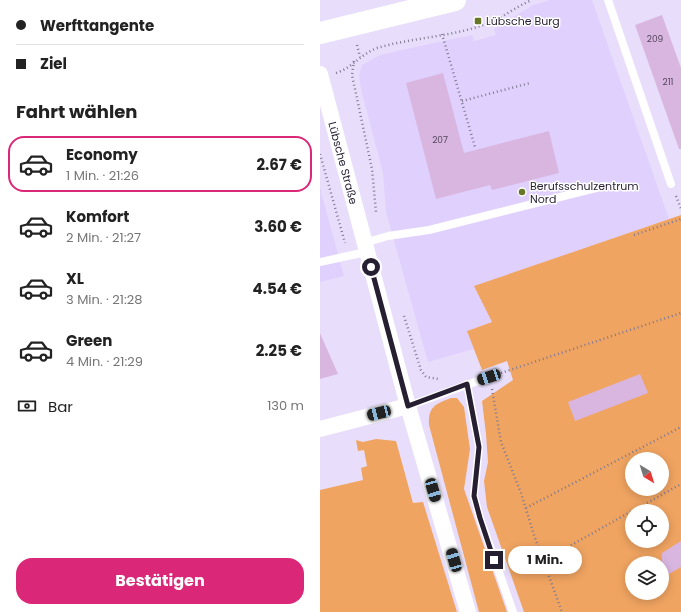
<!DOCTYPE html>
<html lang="de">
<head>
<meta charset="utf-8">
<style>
  :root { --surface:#fff; --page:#f2f2f2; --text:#222; --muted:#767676; --line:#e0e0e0; --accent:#db2777 }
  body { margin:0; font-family:Poppins,sans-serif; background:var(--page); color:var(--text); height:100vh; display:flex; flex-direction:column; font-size:15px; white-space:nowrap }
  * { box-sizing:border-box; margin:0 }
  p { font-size:13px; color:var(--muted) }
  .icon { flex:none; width:22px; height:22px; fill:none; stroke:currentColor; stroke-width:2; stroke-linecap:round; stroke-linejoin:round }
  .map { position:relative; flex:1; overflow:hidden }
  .panel { display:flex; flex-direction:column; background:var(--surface); width:320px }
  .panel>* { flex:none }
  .hud { display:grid; align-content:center; height:88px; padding:0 16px; background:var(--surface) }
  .needle { width:26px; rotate:142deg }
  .tools { position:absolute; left:305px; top:452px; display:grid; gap:8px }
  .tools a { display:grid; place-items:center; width:44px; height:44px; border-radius:50%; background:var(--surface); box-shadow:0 2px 10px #0003; font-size:20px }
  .end { position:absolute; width:18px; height:18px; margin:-9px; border:5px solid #261f31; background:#fff; box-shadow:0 0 0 2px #fff }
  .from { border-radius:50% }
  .bubble { position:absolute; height:28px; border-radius:14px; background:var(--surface); box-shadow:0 2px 10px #0003; font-size:13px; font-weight:700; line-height:28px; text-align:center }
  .car { position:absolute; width:12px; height:24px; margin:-12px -6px; border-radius:5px; box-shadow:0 0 3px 1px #0007; background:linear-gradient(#222 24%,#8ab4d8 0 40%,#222 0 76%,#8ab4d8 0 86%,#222 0) }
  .hud b { display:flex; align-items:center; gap:14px; height:38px; font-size:15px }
  .hud b+b { border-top:1px solid var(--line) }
  .hud i { width:10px; height:10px; background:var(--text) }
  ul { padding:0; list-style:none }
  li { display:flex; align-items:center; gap:12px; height:56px; margin:0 8px 6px; padding:0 8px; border:2px solid transparent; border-radius:16px }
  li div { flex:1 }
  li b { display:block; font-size:15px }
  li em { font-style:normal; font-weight:700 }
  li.current { border-color:var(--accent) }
  li>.icon { width:36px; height:36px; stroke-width:1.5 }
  h2 { padding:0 16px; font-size:18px; line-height:48px }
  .pay { display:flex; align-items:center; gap:10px; height:44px; padding:0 16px; font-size:15px }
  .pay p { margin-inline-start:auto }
  .action { display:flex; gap:8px; margin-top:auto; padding:8px 16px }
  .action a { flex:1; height:46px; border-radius:16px; background:var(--accent); color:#fff; font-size:16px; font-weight:700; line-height:46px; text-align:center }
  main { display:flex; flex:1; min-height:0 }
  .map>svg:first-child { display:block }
</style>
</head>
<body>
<main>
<section class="panel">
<div class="hud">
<b><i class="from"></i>Werfttangente</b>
<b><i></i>Ziel</b>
</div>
<h2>Fahrt wählen</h2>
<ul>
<li class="current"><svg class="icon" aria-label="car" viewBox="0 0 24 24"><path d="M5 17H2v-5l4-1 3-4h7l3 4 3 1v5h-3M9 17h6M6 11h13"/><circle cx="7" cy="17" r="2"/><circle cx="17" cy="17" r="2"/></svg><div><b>Economy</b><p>1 Min. · 21:26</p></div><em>2.67 €</em></li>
<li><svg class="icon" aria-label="car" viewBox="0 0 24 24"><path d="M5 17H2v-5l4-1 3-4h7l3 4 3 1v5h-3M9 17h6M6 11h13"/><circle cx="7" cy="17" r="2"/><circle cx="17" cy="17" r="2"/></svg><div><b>Komfort</b><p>2 Min. · 21:27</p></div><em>3.60 €</em></li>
<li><svg class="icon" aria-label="car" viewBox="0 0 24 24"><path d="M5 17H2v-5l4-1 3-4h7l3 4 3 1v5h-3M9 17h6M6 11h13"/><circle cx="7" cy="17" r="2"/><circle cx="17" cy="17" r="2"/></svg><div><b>XL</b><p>3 Min. · 21:28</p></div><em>4.54 €</em></li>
<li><svg class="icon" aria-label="car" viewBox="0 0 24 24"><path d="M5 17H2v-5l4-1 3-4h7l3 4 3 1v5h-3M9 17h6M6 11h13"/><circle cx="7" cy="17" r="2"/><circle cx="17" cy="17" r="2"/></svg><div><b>Green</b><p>4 Min. · 21:29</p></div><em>2.25 €</em></li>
</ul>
<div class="pay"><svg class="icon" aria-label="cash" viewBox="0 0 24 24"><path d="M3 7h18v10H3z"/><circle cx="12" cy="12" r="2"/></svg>Bar<p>130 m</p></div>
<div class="action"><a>Bestätigen</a></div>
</section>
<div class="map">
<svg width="361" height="612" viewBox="0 0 361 612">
  <rect width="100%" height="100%" fill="#e8defb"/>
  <!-- built -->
  <g fill="#e0d0fd">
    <polygon points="230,0 272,0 349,219 155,286 172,322 147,331 154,349 108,362 66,212 63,173 41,89 39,75 42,65 60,55 118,42 152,35 154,41 176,35 174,29 213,5"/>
    <polygon points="0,188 24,276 0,282"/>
  </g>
  <!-- green -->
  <g fill="#f0a461" fill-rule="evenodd">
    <path d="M361 215V612H204L167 507 164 481 168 462 166 434 162 401 193 380 187 361 162 370 147 331 172 322 154 286ZM312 459H342V489H312ZM312 511H342V541H312ZM312 563H342V593H312Z"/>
    <path d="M131 398H137L144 407 150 449 144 489 187 612H159L109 425C108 407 115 404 131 398Z"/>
    <polygon points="56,439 76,441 93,503 103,502 137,612 0,612 0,490 43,480 41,468 47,466 44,450 38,451 36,440 43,442"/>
  </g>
  <!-- building -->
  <g fill="#d9b6e0">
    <polygon points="342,15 361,68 361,149 359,149 315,25"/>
    <polygon points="123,73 144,153 229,131 239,173 172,190 170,185 116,199 86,83"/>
    <polygon points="0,333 18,374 0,379"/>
    <polygon points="320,374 328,393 255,421 248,402"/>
    <polygon points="361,541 361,567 342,578 342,553"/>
  </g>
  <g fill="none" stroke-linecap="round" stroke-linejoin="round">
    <!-- path -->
    <g stroke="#817990" stroke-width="2.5" stroke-dasharray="1 3" stroke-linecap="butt">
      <polyline points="122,34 155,147"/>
      <polyline points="37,45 40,57"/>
      <polyline points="34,61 32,75 52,169 56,212"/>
      <path d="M16 73C32 68 41 54 57 48 94 37 135 37 171 22 185 16 197 6 212 0"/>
      <polyline points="142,101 210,83"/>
      <polyline points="0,154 25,243"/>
      <polyline points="356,196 361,209"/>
      <polyline points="314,235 361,219"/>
      <polyline points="84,316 101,370 106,377 119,379"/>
      <polyline points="181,373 361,313"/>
      <polyline points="172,389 181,442 201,493 214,535 242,612"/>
      <polyline points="206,508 361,427"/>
      <polyline points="313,511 361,484"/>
      <polyline points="223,561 312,511"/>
    </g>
    <!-- lane -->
    <g stroke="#fff" stroke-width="8">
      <polyline points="288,0 351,184"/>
      <polyline points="44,243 68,236 109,230 284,186"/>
      <polyline points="0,262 46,252"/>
      <polyline points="147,384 159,447 154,496 160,518 193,612"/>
      <polyline points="88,406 169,377"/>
    </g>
    <!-- street -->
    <g stroke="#fff" stroke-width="16">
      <polyline points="0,74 88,406 148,612"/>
      <polyline points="0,429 88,406"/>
    </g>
    <!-- secondary -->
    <polyline stroke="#fff" stroke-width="22" points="0,33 135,0"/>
  </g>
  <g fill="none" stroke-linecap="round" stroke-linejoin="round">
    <!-- route -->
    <polyline stroke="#261f31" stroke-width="5" points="51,267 88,406 147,384 159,447 154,496 160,518 174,560"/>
  </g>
  <!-- markers -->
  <g fill="#667828" stroke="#fff" stroke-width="1.5">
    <rect x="154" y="17" width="8" height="8" rx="2"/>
    <circle cx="202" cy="192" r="4"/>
  </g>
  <g text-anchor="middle" stroke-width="3" stroke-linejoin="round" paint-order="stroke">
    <!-- number labels -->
    <g font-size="9" fill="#53455d">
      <text x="335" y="42">209</text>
      <text x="348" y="85">211</text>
      <text x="120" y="143">207</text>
    </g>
    <!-- poi labels -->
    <g font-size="11" fill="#261f31" stroke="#fff" text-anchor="start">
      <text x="166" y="25">Lübsche Burg</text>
      <text x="210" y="190">Berufsschulzentrum<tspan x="210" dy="13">Nord</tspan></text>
    </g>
    <!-- street labels -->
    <g font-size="11" fill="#261f31" stroke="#fff">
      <text transform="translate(23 163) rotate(75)" y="4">Lübsche Straße</text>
    </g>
  </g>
</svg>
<div class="tools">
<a><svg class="needle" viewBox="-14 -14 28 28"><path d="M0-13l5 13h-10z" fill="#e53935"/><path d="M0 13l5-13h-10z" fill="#767676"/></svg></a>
<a><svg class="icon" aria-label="locate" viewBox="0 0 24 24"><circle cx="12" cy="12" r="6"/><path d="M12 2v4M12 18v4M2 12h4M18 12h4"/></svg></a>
<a><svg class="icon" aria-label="layers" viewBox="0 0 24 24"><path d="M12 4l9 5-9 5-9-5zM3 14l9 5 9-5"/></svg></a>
</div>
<i class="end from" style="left:51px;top:267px"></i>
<i class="end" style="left:174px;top:560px"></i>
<div class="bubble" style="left:188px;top:546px;width:74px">1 Min.</div>
<i class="car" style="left:169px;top:377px;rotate:252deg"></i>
<i class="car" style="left:59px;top:413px;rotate:256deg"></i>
<i class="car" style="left:113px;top:490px;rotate:164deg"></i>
<i class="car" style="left:134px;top:560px;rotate:344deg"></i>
</div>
</main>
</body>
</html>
